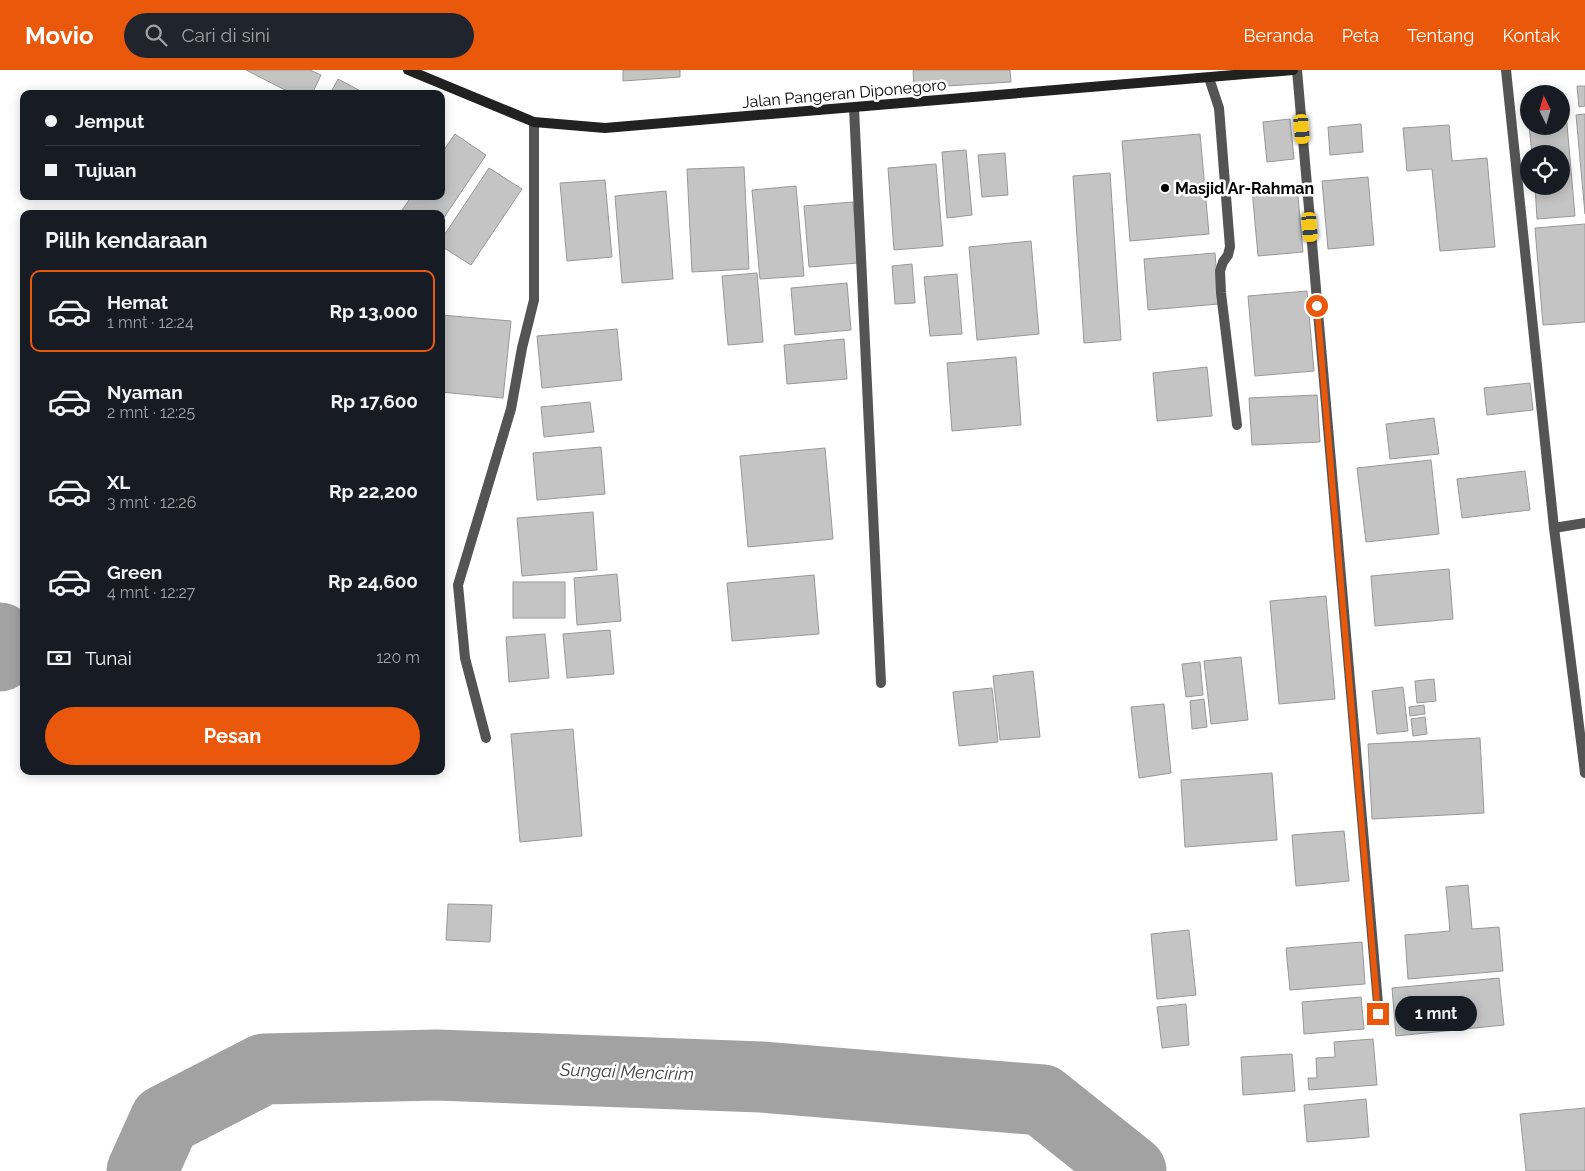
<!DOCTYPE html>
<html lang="id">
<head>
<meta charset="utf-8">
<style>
  :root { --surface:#171b24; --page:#20242c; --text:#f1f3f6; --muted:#9ea1a6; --line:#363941; --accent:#ea580c }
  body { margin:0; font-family:Raleway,sans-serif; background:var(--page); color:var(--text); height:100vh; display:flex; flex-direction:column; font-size:19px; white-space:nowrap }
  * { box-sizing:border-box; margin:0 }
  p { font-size:16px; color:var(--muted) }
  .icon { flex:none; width:28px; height:28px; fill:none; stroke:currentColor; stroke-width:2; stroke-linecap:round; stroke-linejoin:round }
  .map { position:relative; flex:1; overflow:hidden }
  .sheet { position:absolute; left:20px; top:140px; width:425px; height:565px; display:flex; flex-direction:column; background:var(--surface); border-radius:10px; box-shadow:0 2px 12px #0003 }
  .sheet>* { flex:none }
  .top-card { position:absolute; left:20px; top:20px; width:425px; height:110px; border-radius:10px; box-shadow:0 2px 12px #0003; display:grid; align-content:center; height:110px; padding:0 25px; background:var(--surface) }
  .needle { width:32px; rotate:355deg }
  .buttons { position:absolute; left:1520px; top:15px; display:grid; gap:10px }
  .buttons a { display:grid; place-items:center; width:50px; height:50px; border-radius:50%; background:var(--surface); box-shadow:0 2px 12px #0003; font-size:25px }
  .end { position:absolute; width:22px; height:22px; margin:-11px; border:6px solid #ea580c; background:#fff; box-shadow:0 0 0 2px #fff }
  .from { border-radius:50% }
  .bubble { position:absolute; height:35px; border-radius:18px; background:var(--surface); box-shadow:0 2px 12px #0003; font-size:16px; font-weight:700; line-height:35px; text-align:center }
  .car { position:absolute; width:15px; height:30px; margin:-15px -8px; border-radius:6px; box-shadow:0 0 4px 1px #0007; background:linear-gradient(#f5c518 24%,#345 0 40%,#f5c518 0 76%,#345 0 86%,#f5c518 0) }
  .top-card b { display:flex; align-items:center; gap:18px; height:48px; font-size:19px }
  .top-card b+b { border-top:1px solid var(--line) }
  .top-card i { width:12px; height:12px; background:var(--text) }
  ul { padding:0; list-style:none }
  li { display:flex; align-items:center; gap:15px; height:82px; margin:0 10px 8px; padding:0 15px; border:2px solid transparent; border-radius:10px }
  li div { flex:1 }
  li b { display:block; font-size:19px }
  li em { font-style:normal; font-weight:700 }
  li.on { border-color:var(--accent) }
  li>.icon { width:45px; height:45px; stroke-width:1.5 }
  h2 { padding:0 25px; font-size:22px; line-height:60px }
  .pay { display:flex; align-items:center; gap:12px; height:55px; padding:0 25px; font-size:19px }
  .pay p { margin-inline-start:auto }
  .primary-button { display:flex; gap:10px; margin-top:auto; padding:10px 25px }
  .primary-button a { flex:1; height:58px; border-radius:30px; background:var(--accent); color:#fff; font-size:20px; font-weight:700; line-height:58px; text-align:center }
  header { display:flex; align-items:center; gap:30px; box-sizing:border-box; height:70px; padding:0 25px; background:var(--accent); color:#fff }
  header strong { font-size:24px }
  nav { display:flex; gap:28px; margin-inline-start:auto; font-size:18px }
  .search { width:350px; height:45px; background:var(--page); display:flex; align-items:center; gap:12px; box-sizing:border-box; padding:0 18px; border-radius:28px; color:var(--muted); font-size:19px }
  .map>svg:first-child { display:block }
</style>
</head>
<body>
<header>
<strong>Movio</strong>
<div class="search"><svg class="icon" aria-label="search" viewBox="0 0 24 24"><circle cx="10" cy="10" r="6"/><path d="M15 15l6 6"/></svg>Cari di sini</div>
<nav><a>Beranda</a><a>Peta</a><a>Tentang</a><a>Kontak</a></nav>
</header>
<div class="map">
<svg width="1585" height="1101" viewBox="0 0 1585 1101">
  <rect width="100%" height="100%" fill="#fff"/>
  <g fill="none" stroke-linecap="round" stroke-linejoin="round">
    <!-- river -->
    <g stroke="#a2a2a2" stroke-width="71">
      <polyline points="0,568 0,586"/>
      <polyline points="142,1101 165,1050 264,999 437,995 761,1007 1042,1030 1131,1101"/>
    </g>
  </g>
  <!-- building -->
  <g fill="#c4c4c4" stroke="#989898">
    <polygon points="246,0 310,0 321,5 312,24 293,24"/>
    <polygon points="623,0 680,0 680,7 623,11"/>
    <polygon points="913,0 1010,0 1011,12 914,18"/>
    <polygon points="338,9 366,24 330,24"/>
    <polygon points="1577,16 1585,16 1585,36 1579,37"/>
    <polygon points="1561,43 1566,43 1575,146 1537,149 1535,116 1561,116 1561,84 1532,84 1529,56 1561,56"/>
    <polygon points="1585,44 1585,144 1576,45"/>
    <polygon points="1290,49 1294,89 1267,92 1263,52"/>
    <polygon points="1361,54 1363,82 1330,85 1328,57"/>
    <polygon points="1449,55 1452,91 1487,88 1495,177 1440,181 1432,99 1407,101 1403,58"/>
    <polygon points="455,64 486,85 441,152 441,144 407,144 402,140 412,126 441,126 441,84"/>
    <polygon points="1200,64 1209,164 1130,171 1122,71"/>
    <polygon points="966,80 972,145 947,148 942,82"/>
    <polygon points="1005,83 1008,125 982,127 978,85"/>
    <polygon points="936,94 943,176 894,180 888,98"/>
    <polygon points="744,97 749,199 692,202 687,99"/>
    <polygon points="489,98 522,119 471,195 441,176 441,170"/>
    <polygon points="1110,103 1121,270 1084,273 1073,106"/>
    <polygon points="1368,107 1374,175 1328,179 1322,111"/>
    <polygon points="605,110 612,187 567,191 560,113"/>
    <polygon points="1297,115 1303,182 1258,186 1252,119"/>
    <polygon points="796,116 804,206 760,209 752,120"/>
    <polygon points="666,121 673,209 622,213 615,126"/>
    <polygon points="853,132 858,193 809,197 804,136"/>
    <polygon points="1585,154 1585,252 1543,255 1535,158"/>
    <polygon points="1031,171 1039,264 977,270 969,177"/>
    <polygon points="1215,183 1219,234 1148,240 1144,189"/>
    <polygon points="912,194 915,233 895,234 892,196"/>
    <polygon points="757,203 763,272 728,275 722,206"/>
    <polygon points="957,204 962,264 930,266 924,207"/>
    <polygon points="847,213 851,260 795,265 791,218"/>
    <polygon points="1307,221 1314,301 1255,306 1248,226"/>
    <polygon points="441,245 511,251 503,328 441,322"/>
    <polygon points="617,259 622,310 542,318 537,266"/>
    <polygon points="844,269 847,309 787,314 784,275"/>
    <polygon points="1016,287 1021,355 952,361 947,293"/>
    <polygon points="1207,297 1212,346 1157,351 1153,303"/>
    <polygon points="1530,313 1533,340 1487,345 1484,318"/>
    <polygon points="1317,325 1320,372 1252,375 1249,328"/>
    <polygon points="590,332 594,362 544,367 541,337"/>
    <polygon points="1434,348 1439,384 1390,389 1386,354"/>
    <polygon points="601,377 605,424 537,430 533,383"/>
    <polygon points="825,378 833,469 748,477 740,386"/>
    <polygon points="1431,390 1439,464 1366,472 1357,398"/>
    <polygon points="1525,401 1530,440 1462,448 1457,409"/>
    <polygon points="593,442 597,500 522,506 517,448"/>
    <polygon points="1449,499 1453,549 1375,556 1371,506"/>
    <polygon points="617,504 621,551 577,555 574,508"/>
    <polygon points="814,505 819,564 732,571 727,513"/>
    <rect x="513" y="512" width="52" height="36"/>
    <polygon points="1326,526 1335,629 1279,634 1270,531"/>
    <polygon points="610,560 614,604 567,608 563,564"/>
    <polygon points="545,564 549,608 509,612 506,567"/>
    <polygon points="1241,587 1248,650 1211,654 1204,591"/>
    <polygon points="1200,592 1203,625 1186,627 1182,594"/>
    <polygon points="1033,601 1040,667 1000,670 993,606"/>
    <polygon points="1434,609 1436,631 1417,633 1415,611"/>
    <polygon points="1403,617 1408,661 1377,664 1372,621"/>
    <polygon points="992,618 998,672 959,676 953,622"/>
    <polygon points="1204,629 1207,657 1192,659 1190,631"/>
    <polygon points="1164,634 1171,703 1139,708 1131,637"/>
    <polygon points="1424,635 1425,644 1410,646 1409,637"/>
    <polygon points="1425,647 1427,664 1413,666 1411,649"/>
    <polygon points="573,659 582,766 520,772 511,664"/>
    <polygon points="1480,668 1484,743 1372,749 1368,674"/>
    <polygon points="1272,703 1277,770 1185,777 1181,710"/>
    <polygon points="1344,761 1349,811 1296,816 1292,765"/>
    <polygon points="1468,815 1472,859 1499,857 1503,901 1408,909 1405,865 1450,861 1446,817"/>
    <polygon points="448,834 492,835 490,872 446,870"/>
    <polygon points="1189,860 1196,925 1157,929 1151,864"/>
    <polygon points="1362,872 1365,914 1290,920 1286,878"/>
    <polygon points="1499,908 1504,955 1396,966 1392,918"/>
    <polygon points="1361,927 1364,959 1304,964 1302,932"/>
    <polygon points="1186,934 1189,975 1162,978 1157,937"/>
    <polygon points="1373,969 1377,1015 1309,1020 1308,1008 1317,1008 1316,988 1335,987 1334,972"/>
    <polygon points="1292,984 1295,1021 1243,1025 1241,987"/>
    <polygon points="1366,1029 1369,1067 1307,1072 1304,1035"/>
    <polygon points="1585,1038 1585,1101 1526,1101 1520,1044"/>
  </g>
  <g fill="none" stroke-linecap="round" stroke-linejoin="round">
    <!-- street -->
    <g stroke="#545454" stroke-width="10">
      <polyline points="1297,0 1379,945"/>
      <polyline points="1506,0 1554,458 1585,703"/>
      <polyline points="1209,8 1219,38 1230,177 1228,185 1223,192 1220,201 1221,223 1237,355"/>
      <polyline points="854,38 881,613"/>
      <polyline points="1554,458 1585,453"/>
      <polyline points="486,668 465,588 458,515 511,339 522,278 534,230 534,52"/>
    </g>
    <!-- secondary -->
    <polyline stroke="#212121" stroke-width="10" points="408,0 534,52 605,58 1293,0"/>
  </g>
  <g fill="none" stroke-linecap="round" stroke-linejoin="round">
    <!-- route -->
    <polyline stroke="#ea580c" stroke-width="6" points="1317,236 1378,944"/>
  </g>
  <!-- markers -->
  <circle fill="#000" stroke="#fff" stroke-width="2" cx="1165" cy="118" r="5"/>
  <g text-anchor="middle" stroke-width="5" stroke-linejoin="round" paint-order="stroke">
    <!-- street labels -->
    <g font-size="16" fill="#000" stroke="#fff">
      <text transform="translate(844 23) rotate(-5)" y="6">Jalan Pangeran Diponegoro</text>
    </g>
    <!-- poi labels -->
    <g font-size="16" font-weight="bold" fill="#000" stroke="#fff" text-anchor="start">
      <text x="1175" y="124">Masjid Ar-Rahman</text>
    </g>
    <!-- water labels -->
    <g font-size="18" font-style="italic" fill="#434343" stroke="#fff">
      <text transform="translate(627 1002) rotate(2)" y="6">Sungai Mencirim</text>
    </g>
  </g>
</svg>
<div class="buttons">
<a><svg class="needle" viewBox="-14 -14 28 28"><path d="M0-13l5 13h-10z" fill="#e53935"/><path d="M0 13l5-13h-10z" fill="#9ea1a6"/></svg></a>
<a><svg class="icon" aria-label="locate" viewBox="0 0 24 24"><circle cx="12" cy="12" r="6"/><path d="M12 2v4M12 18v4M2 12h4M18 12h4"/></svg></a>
</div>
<i class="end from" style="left:1317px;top:236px"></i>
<i class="end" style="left:1378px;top:944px"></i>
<div class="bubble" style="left:1395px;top:926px;width:82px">1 mnt</div>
<i class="car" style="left:1302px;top:59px;rotate:175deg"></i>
<i class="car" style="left:1310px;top:157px;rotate:175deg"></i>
<div class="top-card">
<b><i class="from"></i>Jemput</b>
<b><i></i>Tujuan</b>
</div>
<section class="sheet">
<h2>Pilih kendaraan</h2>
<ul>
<li class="on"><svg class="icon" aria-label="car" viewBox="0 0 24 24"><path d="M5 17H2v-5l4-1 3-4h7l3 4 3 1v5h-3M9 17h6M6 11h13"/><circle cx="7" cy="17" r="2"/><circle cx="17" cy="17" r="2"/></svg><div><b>Hemat</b><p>1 mnt · 12:24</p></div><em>Rp 13,000</em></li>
<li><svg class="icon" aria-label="car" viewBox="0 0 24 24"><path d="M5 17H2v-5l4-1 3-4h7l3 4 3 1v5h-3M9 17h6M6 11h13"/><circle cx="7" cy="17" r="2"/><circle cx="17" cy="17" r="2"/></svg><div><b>Nyaman</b><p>2 mnt · 12:25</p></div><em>Rp 17,600</em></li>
<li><svg class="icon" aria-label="car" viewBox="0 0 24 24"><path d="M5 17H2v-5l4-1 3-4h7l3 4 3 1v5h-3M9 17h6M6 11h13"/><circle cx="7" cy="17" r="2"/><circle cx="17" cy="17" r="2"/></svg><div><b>XL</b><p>3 mnt · 12:26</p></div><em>Rp 22,200</em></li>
<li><svg class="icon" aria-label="car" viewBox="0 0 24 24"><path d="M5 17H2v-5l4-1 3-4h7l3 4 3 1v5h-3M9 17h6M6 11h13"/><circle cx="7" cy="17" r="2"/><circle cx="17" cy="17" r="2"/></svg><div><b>Green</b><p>4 mnt · 12:27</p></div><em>Rp 24,600</em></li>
</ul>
<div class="pay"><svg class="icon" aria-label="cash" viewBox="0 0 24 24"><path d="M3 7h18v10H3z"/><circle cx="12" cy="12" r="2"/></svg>Tunai<p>120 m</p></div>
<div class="primary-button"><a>Pesan</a></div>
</section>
</div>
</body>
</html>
